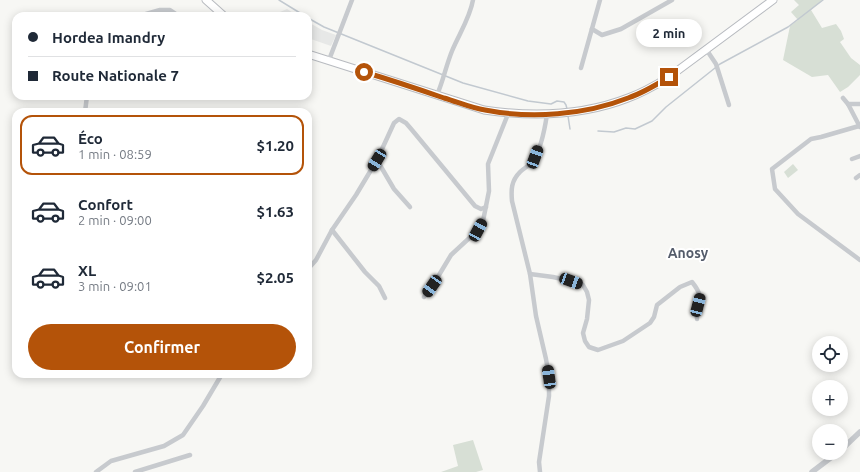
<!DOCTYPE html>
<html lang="fr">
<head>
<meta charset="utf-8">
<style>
  :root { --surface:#fff; --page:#f2f2f3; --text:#1f2937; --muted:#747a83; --line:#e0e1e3; --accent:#b45309 }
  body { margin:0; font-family:Ubuntu,sans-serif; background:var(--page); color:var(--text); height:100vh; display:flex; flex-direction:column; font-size:15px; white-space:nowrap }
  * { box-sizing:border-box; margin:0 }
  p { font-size:13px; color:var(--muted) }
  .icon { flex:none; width:22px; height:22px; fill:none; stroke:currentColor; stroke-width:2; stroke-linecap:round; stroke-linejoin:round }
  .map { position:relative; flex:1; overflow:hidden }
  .side { position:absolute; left:12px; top:108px; width:300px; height:270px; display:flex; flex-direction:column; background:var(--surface); border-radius:12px; box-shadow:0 2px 10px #0003 }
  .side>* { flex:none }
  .guide { position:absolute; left:12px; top:12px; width:300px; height:88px; border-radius:12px; box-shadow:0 2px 10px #0003; display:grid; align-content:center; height:88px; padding:0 16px; background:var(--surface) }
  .buttons { position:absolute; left:812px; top:336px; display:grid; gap:8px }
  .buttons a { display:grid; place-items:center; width:36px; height:36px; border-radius:50%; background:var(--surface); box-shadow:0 2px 10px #0003; font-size:20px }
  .end { position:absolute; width:18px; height:18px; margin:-9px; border:5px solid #b45309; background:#fff; box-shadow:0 0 0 2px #fff }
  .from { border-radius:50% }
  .bubble { position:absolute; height:28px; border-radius:14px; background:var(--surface); box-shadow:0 2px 10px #0003; font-size:13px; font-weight:600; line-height:28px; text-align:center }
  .car { position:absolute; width:12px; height:24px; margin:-12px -6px; border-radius:5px; box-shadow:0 0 3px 1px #0007; background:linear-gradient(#222 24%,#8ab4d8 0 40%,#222 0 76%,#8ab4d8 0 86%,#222 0) }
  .guide b { display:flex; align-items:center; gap:14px; height:38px; font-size:15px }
  .guide b+b { border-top:1px solid var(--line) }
  .guide i { width:10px; height:10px; background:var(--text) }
  ul { padding:7px 0 0; list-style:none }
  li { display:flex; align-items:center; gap:12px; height:60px; margin:0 8px 6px; padding:0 8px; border:2px solid transparent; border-radius:12px }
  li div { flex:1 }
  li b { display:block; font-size:15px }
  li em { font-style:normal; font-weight:600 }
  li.current { border-color:var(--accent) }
  li>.icon { width:36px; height:36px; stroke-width:1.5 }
  .action { display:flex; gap:8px; margin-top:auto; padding:8px 16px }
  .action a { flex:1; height:46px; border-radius:24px; background:var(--accent); color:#fff; font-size:16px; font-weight:600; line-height:46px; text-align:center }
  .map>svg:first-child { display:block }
</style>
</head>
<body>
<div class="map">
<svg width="860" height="472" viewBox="0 0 860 472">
  <rect width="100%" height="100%" fill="#f7f7f4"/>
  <!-- built -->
  <g fill="#e7e8e7">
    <polygon points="287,9 298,16 278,16 280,12"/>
    <polygon points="308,22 322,30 336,35 331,46 308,38"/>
  </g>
  <!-- green -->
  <g fill="#d7dfd5">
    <polygon points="794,0 822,0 811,10 822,28 836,24 841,31 844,39 840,42 851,58 860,65 860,75 848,87 840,92 828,75 812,77 783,60 790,26 798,20 791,12 799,5"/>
    <polygon points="793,164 798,170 788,178 784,172"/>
    <polygon points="473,440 483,470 476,472 441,472 458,466 453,445"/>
  </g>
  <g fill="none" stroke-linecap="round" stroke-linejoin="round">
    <!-- stream -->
    <g stroke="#c2c9d0" stroke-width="1.5">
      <polyline points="279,0 305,16"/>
      <polyline points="308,18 324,27 463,83 528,101 551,104 557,101 564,102 566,105 567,109"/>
      <polyline points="568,116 570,129"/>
      <polyline points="598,131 614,132 626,128 635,129 652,121 666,107 720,64 788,27 823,0"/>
    </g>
    <defs>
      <g id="primary">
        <polyline points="206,0 224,16"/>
        <path d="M308 54 484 110C532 117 582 116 628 98 642 93 656 85 669 77L773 0"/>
      </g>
    </defs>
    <!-- primary casing -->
    <use href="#primary" stroke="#b8bbc0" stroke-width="9"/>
    <!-- minor -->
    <g stroke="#c7cace" stroke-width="4.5">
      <polyline points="139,16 160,10 170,10 179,16"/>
      <polyline points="592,29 602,35 621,29 672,0"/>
      <polyline points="706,49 716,64 729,105"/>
      <polyline points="329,60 352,0"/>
      <polyline points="581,68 600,0"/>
      <path d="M437 95C443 81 446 66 452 51 459 34 470 18 473 0"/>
      <polyline points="843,98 848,104 860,127"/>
      <polyline points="848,104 860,104"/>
      <polyline points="85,112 87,96"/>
      <polyline points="859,126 821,137 811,139 772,169 775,189 798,214 860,260"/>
      <polyline points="852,159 860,156"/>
      <polyline points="377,160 394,189 410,207"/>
      <polyline points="856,178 860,175"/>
      <polyline points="332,230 365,272 379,286 385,298"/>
      <polyline points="308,269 316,260 332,230 356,195 377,160 394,123 399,119 406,123 412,130 475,206 481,209 486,207"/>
      <path d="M530 274 553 277 571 281 583 285 587 292 589 300 587 319 583 333 585 341 589 347 598 350 623 341 650 323 654 317 657 305 680 287 692 282C708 302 694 300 697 319"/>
      <polyline points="424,297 439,275 451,255 478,230 483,221 489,191 488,164 508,114"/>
      <polyline points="96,472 111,461 164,446 183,435 203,406 222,374"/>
      <polyline points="135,472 190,455"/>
      <path d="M540 472 539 462 549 396V377L546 359 536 316 530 274 512 201C511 190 511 181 520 172 524 168 529 166 532 162 541 150 545 128 547 114"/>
    </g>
    <!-- tertiary -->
    <g stroke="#c7cace" stroke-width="5.5">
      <polyline points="841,450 860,432"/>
      <polyline points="812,472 837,453"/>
    </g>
    <!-- primary -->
    <use href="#primary" stroke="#fff" stroke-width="7"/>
  </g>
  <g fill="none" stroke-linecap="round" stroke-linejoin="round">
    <!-- route -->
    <path stroke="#b45309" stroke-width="5" d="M364 72C391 80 418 89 444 98 458 102 471 108 485 110 531 119 585 115 628 98 643 93 656 85 669 77"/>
  </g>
  <g text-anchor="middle" stroke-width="4" stroke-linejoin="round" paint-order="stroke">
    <!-- neighbourhood labels -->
    <g font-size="14" font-weight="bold" fill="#545c6b" stroke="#fff">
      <text x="688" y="258">Anosy</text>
    </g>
  </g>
</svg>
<div class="buttons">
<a><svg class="icon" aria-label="locate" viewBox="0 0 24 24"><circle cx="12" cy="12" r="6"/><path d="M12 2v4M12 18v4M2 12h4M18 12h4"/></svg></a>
<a>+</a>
<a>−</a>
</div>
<i class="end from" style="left:364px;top:72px"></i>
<i class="end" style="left:669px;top:77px"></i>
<div class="bubble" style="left:636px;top:19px;width:66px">2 min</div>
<i class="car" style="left:535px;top:157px;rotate:20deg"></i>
<i class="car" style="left:377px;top:160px;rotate:211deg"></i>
<i class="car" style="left:478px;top:230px;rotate:28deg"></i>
<i class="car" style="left:571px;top:281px;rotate:110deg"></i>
<i class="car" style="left:432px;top:286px;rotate:215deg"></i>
<i class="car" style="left:698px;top:305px;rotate:14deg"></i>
<i class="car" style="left:549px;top:377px;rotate:352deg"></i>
<div class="guide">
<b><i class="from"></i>Hordea Imandry</b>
<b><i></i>Route Nationale 7</b>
</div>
<section class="side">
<ul>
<li class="current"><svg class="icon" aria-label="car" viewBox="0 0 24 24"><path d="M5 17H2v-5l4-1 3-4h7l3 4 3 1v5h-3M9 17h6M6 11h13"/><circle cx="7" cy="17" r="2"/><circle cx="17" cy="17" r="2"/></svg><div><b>Éco</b><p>1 min · 08:59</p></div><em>$1.20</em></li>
<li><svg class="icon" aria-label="car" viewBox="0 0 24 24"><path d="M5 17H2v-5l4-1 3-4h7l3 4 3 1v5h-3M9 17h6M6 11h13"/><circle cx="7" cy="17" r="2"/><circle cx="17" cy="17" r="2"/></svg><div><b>Confort</b><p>2 min · 09:00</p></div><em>$1.63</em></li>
<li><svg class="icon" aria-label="car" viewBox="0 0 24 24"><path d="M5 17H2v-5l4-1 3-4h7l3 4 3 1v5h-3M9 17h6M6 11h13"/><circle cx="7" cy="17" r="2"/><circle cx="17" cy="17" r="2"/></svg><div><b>XL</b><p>3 min · 09:01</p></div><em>$2.05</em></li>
</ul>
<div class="action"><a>Confirmer</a></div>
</section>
</div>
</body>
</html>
